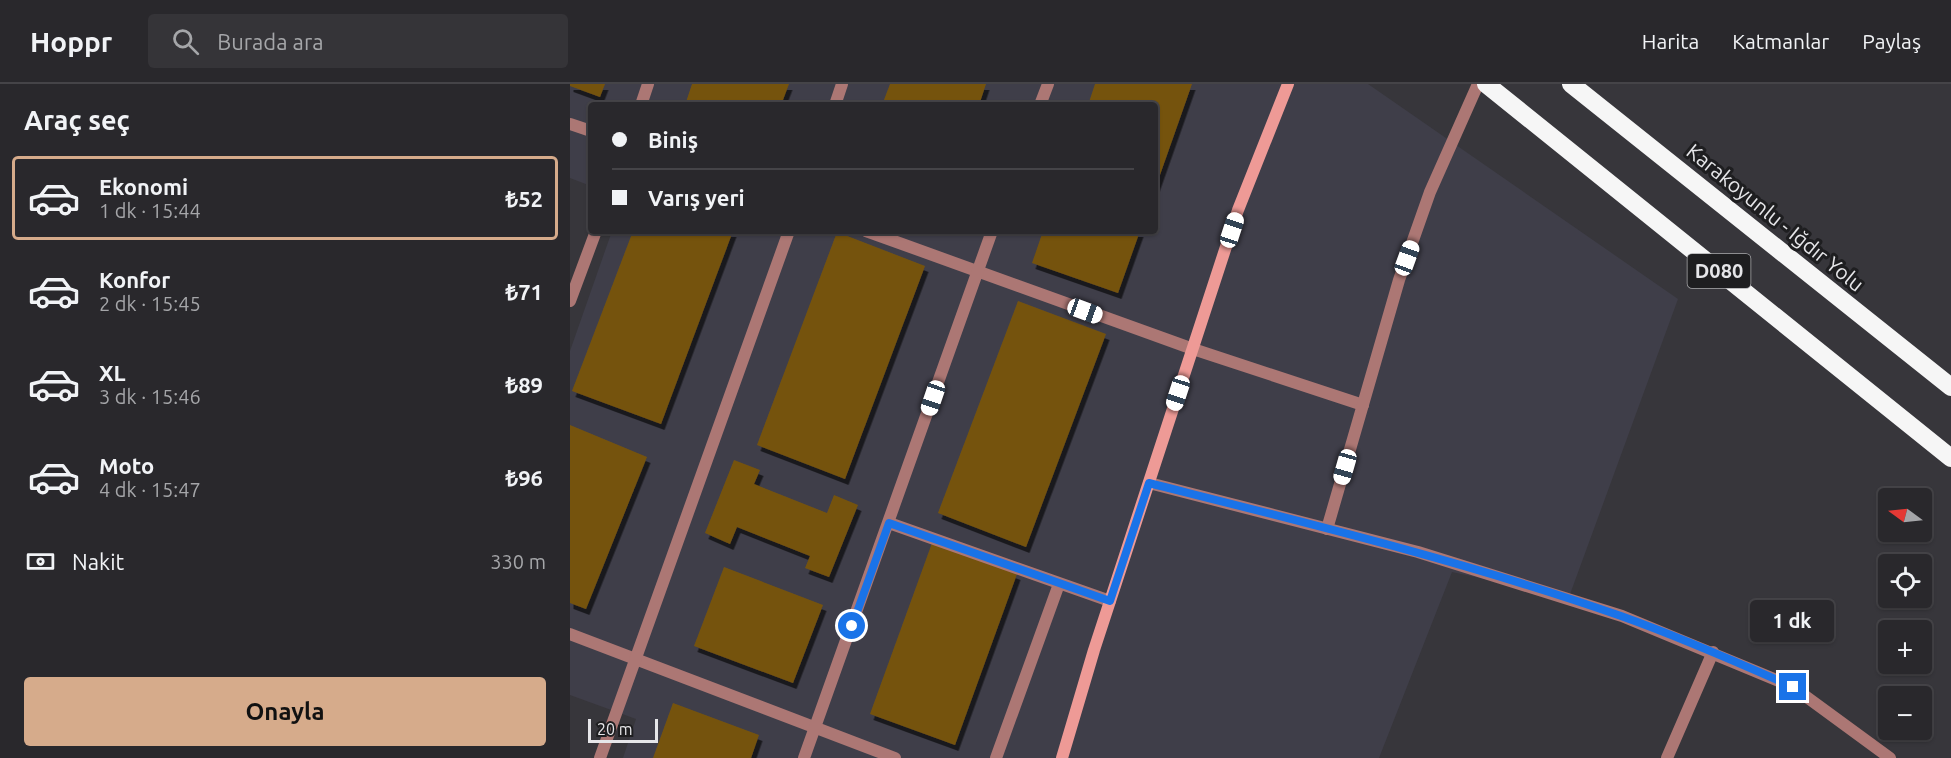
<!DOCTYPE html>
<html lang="tr">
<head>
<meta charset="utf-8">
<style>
  :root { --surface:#29282c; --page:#353438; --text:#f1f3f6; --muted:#a5a6a9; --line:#454448; --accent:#d6ab8b }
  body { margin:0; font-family:Ubuntu,sans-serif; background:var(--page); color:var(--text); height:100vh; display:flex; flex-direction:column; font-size:22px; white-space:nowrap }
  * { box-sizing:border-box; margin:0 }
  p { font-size:20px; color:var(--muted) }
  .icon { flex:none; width:33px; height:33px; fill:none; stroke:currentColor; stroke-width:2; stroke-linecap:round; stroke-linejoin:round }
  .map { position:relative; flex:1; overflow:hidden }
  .sheet { display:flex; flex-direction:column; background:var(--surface); width:570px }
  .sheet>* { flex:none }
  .guide { position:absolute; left:18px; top:18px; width:570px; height:132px; border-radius:6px; box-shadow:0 2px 4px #0004,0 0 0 2px var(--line); display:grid; align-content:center; height:132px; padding:0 24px; background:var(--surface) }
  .needle { width:39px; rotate:285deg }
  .fabs { position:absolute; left:1308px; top:404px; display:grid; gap:12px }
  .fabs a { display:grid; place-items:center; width:54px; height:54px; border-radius:6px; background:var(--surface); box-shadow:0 2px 4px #0004,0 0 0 2px var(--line); font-size:30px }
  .scale { position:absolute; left:18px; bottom:15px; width:70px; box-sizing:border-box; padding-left:6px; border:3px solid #e6e6e9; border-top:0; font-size:16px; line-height:21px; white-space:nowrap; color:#e6e6e9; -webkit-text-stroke:4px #1e1e20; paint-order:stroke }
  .end { position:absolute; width:27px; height:27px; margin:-14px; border:8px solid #1a73e8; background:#fff; box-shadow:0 0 0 3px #fff }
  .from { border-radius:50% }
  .bubble { position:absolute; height:42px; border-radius:6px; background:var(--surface); box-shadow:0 2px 4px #0004,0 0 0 2px var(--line); font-size:20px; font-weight:700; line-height:42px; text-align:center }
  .car { position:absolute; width:18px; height:36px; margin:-18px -9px; border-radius:8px; box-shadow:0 0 4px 2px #0007; background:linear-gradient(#fff 24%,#345 0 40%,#fff 0 76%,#345 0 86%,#fff 0) }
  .guide b { display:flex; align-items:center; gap:21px; height:57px; font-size:22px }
  .guide b+b { border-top:2px solid var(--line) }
  .guide i { width:15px; height:15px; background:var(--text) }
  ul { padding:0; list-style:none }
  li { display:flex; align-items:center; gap:18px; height:84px; margin:0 12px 9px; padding:0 12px; border:3px solid transparent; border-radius:6px }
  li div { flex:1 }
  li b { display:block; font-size:22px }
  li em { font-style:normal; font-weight:700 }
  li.on { border-color:var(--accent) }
  li>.icon { width:54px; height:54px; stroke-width:1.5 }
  h2 { padding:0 24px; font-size:27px; line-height:72px }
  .pay { display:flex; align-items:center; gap:15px; height:66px; padding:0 24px; font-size:22px }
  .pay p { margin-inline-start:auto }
  .button { display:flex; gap:12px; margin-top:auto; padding:12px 24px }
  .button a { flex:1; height:69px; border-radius:6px; background:var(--accent); color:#111; font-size:24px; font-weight:700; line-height:69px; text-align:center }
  header { display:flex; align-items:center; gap:36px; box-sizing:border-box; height:84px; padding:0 30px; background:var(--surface); border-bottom:2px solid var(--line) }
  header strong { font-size:28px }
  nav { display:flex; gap:33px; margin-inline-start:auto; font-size:21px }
  .search { width:420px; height:54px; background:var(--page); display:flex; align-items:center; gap:15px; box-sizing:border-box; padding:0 21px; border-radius:6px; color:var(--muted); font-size:22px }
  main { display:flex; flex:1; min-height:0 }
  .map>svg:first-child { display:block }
</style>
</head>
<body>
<header>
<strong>Hoppr</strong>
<div class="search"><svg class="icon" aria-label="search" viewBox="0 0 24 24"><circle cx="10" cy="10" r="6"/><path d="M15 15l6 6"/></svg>Burada ara</div>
<nav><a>Harita</a><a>Katmanlar</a><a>Paylaş</a></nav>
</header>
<main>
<section class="sheet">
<h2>Araç seç</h2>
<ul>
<li class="on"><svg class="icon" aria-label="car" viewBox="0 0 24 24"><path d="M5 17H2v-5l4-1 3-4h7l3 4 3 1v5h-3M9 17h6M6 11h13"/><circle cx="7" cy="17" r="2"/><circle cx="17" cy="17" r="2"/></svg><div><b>Ekonomi</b><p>1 dk · 15:44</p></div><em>₺52</em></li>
<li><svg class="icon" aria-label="car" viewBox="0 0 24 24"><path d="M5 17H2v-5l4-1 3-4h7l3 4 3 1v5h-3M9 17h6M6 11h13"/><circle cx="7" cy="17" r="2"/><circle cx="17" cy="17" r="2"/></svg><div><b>Konfor</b><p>2 dk · 15:45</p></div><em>₺71</em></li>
<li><svg class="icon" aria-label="car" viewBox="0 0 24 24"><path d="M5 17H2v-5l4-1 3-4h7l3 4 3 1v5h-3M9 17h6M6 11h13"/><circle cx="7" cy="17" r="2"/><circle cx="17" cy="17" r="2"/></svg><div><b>XL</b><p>3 dk · 15:46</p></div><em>₺89</em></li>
<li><svg class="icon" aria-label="car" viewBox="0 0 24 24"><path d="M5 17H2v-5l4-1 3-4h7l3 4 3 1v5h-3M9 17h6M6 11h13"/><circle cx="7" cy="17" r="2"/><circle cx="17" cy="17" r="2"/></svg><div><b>Moto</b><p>4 dk · 15:47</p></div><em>₺96</em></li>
</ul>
<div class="pay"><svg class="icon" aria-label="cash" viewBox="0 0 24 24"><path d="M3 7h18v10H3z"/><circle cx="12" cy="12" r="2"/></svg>Nakit<p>330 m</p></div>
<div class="button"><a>Onayla</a></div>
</section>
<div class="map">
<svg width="1381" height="674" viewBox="0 0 1381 674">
  <defs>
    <filter id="shadow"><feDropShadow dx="3.5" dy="6" stdDeviation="0" flood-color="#0009"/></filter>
  </defs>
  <rect width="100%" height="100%" fill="#37363b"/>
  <!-- built -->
  <polygon fill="#3f3e49" points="0,0 798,0 1108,215 999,513 882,488 809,674 53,674 66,635 0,611 0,267 42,147 585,147 585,21 21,21 21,102 0,94"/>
  <!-- building -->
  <g fill="#755311" filter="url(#shadow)">
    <polygon points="0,0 35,0 30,13 0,2"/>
    <polygon points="122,0 219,0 211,21 115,21"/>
    <polygon points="320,0 416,0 409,21 312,21"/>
    <polygon points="525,0 622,0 585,105 585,21 518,21"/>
    <polygon points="63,147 163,147 91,340 2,307"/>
    <polygon points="473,147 570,147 548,209 462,179"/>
    <polygon points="267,148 355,182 275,395 187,361"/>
    <polygon points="448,217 536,250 456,463 368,429"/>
    <polygon points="0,341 77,373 16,525 0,519"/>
    <polygon points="164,376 190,386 184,400 257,429 264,411 288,421 259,493 235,484 240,472 167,443 160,460 135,449"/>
    <polygon points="362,459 447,490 385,661 300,630"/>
    <polygon points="154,483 253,521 223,599 124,562"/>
    <polygon points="103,619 189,651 181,674 83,674"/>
  </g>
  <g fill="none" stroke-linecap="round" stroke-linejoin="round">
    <!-- lane -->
    <g stroke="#ac7774" stroke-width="12">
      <polyline points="71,21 78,0"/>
      <polyline points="265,21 272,0"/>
      <polyline points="470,21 478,0"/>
      <polyline points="0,40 21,47"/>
      <polyline points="296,147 623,265 793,321"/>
      <polyline points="0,217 26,147"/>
      <polyline points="579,399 848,468 1052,532 1223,603 1320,674"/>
      <polyline points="319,439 540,517"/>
      <polyline points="757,445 829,196 860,108 908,0"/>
      <polyline points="0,550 325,674"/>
      <polyline points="30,674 219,147"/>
      <polyline points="234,674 422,147"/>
      <polyline points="426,674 489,500"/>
      <polyline points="1097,674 1143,568"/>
    </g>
    <!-- secondary -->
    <polyline stroke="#ee9a96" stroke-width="12" points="492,674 524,566 668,126 718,0"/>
    <!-- highway -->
    <g stroke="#f6f6f6" stroke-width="18">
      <polyline points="916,0 1381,374"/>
      <polyline points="1001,0 1381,303"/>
    </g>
  </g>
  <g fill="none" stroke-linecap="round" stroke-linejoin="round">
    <!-- route -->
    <path stroke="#1a73e8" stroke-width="8" d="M282 542 319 439 540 517 579 399C737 439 897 478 1051 532 1110 553 1167 578 1223 603"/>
  </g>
  <g text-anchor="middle" stroke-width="6" stroke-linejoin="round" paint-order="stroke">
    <!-- shield labels -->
    <rect fill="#1e1e20" stroke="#aaaaad" stroke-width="1.5" x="1117.5" y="170" width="63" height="34" rx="4.5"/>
    <g font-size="20" font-weight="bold" fill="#e6e6e9">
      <text x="1149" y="194">D080</text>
    </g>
    <!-- street labels -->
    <g font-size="21" fill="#e6e6e9" stroke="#1e1e20">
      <text transform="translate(1205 134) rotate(39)" y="7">Karakoyunlu - Iğdır Yolu</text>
    </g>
  </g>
</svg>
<div class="fabs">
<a><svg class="needle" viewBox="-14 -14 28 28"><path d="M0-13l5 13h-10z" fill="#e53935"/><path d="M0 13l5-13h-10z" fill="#a5a6a9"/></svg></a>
<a><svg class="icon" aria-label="locate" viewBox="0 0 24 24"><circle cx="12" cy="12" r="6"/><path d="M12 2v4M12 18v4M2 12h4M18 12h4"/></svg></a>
<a>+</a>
<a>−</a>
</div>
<div class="scale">20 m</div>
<i class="end from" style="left:282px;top:542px"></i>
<i class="end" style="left:1223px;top:603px"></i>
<div class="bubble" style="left:1180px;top:516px;width:84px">1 dk</div>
<i class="car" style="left:662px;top:146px;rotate:18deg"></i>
<i class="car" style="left:837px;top:174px;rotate:20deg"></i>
<i class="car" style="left:515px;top:227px;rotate:110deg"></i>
<i class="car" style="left:608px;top:309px;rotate:198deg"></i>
<i class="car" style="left:363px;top:314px;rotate:199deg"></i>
<i class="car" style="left:775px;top:383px;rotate:196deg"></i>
<div class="guide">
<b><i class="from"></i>Biniş</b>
<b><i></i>Varış yeri</b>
</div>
</div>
</main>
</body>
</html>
